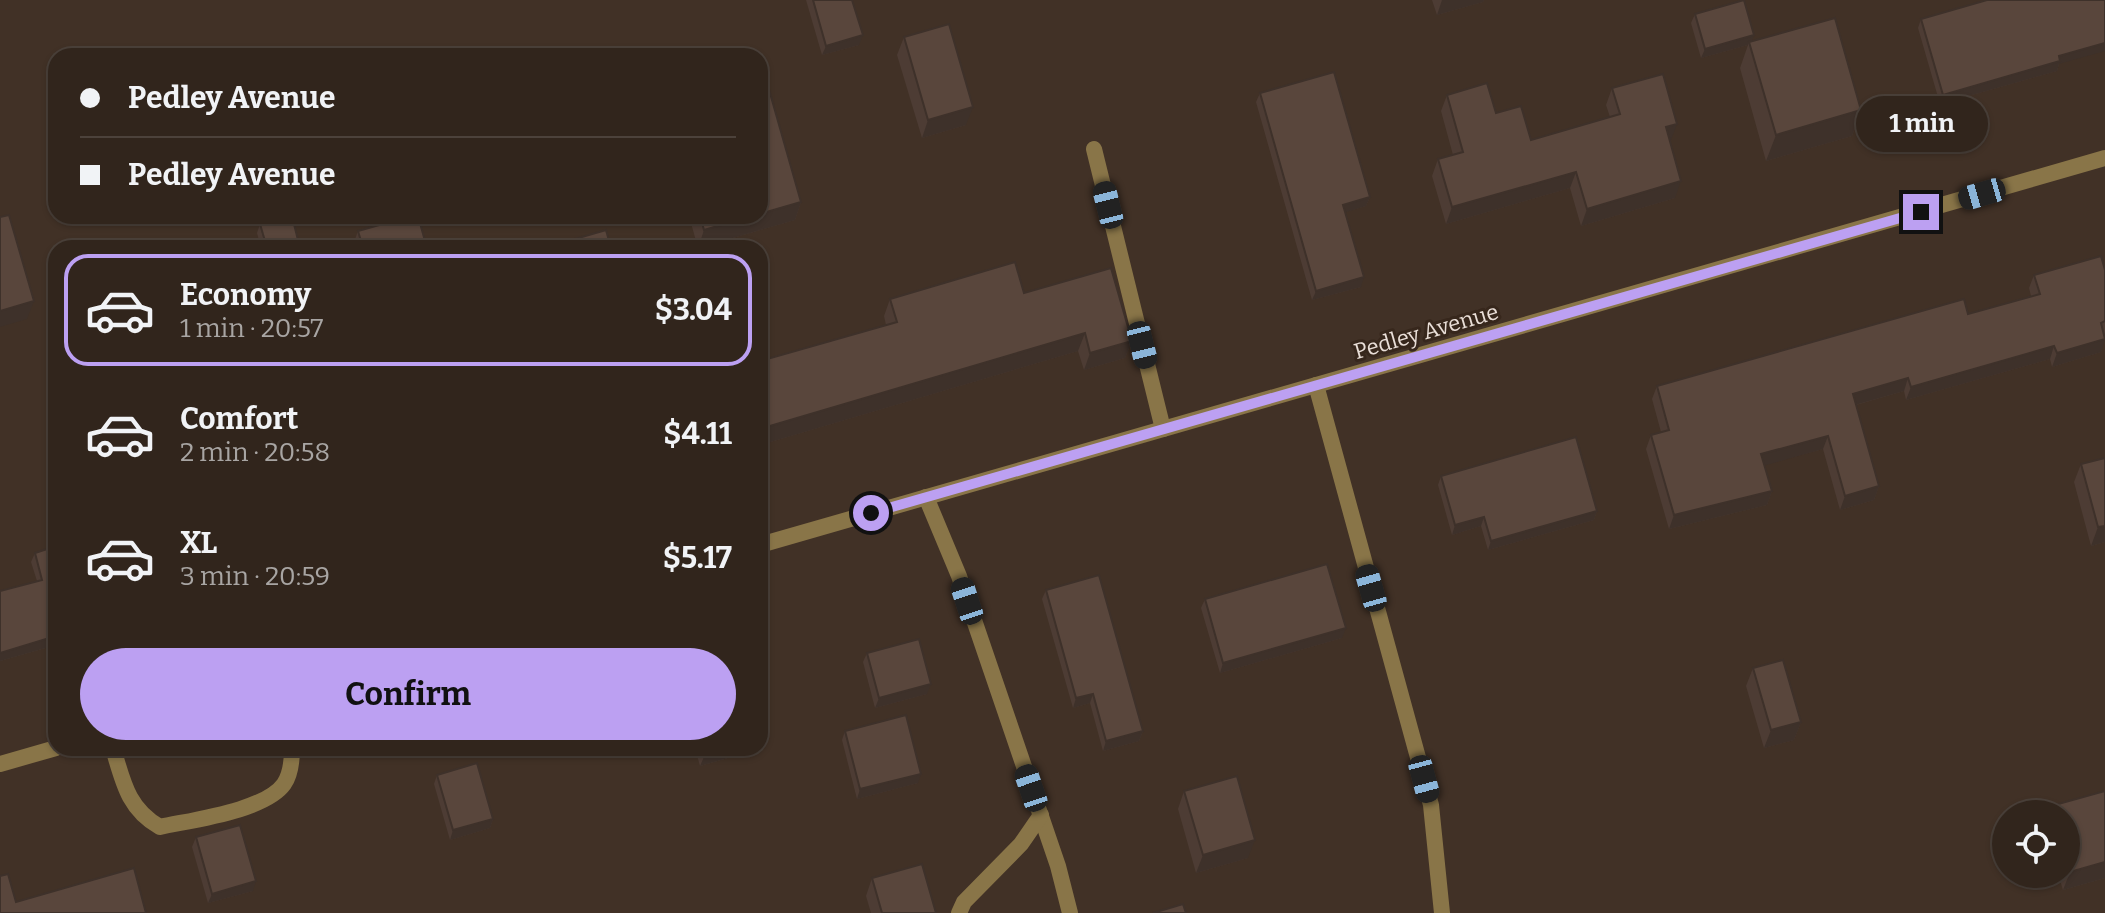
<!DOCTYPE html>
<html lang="en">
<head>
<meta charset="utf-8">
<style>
  :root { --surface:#31251c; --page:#3d3129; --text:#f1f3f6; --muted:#a8a5a3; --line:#4c423b; --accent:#bca0f2 }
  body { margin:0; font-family:Bitter,serif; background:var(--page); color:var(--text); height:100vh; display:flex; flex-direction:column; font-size:30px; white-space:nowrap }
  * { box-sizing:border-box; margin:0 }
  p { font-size:26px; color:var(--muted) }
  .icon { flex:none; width:44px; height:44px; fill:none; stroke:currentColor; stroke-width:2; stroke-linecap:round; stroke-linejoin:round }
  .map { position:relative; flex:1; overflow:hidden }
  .panel { position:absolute; left:48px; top:240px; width:720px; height:516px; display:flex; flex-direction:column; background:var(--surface); border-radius:24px; box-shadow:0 2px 6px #0004,0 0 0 2px var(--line) }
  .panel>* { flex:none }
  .top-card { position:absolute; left:48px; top:48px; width:720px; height:176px; border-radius:24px; box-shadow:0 2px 6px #0004,0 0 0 2px var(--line); display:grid; align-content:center; height:176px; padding:0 32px; background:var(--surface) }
  .controls { position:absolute; left:1992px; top:800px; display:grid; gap:16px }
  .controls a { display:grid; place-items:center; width:88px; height:88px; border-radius:50%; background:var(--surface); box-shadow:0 2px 6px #0004,0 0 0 2px var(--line); font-size:40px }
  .end { position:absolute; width:36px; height:36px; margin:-18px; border:10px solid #bca0f2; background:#111; box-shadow:0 0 0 4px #111 }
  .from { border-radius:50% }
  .bubble { position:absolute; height:56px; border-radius:28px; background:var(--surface); box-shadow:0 2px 6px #0004,0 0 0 2px var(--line); font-size:26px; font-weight:700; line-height:56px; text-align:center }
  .car { position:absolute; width:24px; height:48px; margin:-24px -12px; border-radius:10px; box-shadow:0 0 6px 2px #0007; background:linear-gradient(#222 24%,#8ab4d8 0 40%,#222 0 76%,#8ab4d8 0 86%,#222 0) }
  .top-card b { display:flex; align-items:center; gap:28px; height:76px; font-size:30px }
  .top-card b+b { border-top:2px solid var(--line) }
  .top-card i { width:20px; height:20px; background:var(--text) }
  ul { padding:14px 0 0; list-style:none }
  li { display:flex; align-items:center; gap:24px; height:112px; margin:0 16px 12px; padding:0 16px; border:4px solid transparent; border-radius:24px }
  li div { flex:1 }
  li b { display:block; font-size:30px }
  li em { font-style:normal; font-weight:700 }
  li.current { border-color:var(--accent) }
  li>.icon { width:72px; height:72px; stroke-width:1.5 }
  .button { display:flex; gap:16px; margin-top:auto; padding:16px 32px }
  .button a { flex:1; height:92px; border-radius:48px; background:var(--accent); color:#111; font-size:32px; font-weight:700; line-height:92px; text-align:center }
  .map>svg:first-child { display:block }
</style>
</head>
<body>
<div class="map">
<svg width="2105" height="913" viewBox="0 0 2105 913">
  <rect width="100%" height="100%" fill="#413126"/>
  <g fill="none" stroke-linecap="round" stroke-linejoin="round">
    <!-- service -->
    <g stroke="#897548" stroke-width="16">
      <polyline points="1094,149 1163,429"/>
      <polyline points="1316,385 1431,805 1442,913"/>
      <polyline points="926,497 959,576 1058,866 1070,913"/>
      <path d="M113 748C123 782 128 809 160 827 191 820 265 811 284 784 291 774 292 760 292 748"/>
      <polyline points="959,913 964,902 1021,844 1041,815"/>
    </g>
    <!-- minor -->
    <g stroke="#897548" stroke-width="16">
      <polyline points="760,545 2105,158"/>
      <polyline points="0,764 56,748"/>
    </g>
  </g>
  <!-- wall -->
  <g fill="#4d3c34">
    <polygon points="806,0 852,0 859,45 822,55"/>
    <polygon points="1432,0 1484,0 1483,2 1437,15"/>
    <polygon points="1695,14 1752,42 1861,110 1852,136 1766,161 1740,68 1748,45 1701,58 1691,23"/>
    <polygon points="1921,19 2059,64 2057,71 1940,104 1918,28"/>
    <polygon points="904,37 966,125 922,138 897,55"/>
    <polygon points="1612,88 1671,140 1670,141 1675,198 1581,226 1570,188 1446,224 1432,176 1438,159 1453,155 1441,111 1447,95 1531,140 1610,117 1606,105"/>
    <polygon points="1260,93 1370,197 1366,206 1345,212 1361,287 1312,300 1256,102"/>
    <polygon points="801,202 795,220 698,248 689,216 760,216"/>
    <polygon points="260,224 300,248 261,248 257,233"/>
    <polygon points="358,231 427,248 352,248"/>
    <polygon points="2105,270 2105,333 2101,352 2052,367 2050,359 1906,400 1904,391 1856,405 1879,486 1874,500 1840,510 1823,449 1764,465 1772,491 1767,505 1669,529 1646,449 1651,435 1661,432 1652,399 1657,386 1968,314 2031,296 2029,288 2034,275"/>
    <polygon points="1024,293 1132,341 1125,358 1084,370 1078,351 760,445 760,361 886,325 884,316 890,299"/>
    <polygon points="2105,458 2105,542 2091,546 2074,482 2081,464"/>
    <polygon points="1441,476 1597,511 1594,520 1488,550 1481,526 1452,535 1438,485"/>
    <polygon points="56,546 56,645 0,661 0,591 37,581 31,562 35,553"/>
    <polygon points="1046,590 1143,731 1139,741 1103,751 1090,703 1073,708 1042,599"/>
    <polygon points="1205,599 1342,638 1220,673 1201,608"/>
    <polygon points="867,653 927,694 875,708 863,662"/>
    <polygon points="1753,668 1801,722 1794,740 1764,748 1746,686"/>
    <polygon points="845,731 918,783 857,799 842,740"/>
    <polygon points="695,748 751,748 749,752 700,766"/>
    <polygon points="437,775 493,819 490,828 450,840 434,784"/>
    <polygon points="1184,791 1248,858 1196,873 1178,809"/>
    <polygon points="2105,791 2105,878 2063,890 2058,874 2066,874 2066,814 2048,814 2051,806"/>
    <polygon points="196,837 253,891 208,903 192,847"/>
    <polygon points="872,878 936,913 871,913 866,896"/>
  </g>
  <!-- shaded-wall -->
  <g fill="#3e312a">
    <polygon points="1442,0 1484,0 1483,2 1437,15"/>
    <polygon points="863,35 859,45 822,55 826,46"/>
    <polygon points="1754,35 1751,44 1749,42 1748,45 1701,58 1705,49"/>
    <polygon points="2105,43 2105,51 2059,64 2057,71 1940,104 1943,95 2059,56"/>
    <polygon points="973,107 966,125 922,138 928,120"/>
    <polygon points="1861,110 1852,136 1766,161 1776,135"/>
    <polygon points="1677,124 1671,140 1659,144 1666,127"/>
    <polygon points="1576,172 1570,188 1446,224 1452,207"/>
    <polygon points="1681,181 1675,198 1581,226 1587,209"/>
    <polygon points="1370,197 1366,206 1340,214 1343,205"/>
    <polygon points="801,202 795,220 698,248 704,230 752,216 760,216 760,214"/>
    <polygon points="1364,277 1361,287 1312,300 1316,291"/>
    <polygon points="34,301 27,319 0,327 0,311"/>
    <polygon points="1085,333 1078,351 760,445 760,429"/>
    <polygon points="2105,339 2101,352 2052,367 2057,353"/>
    <polygon points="1132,341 1125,358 1084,370 1090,353"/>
    <polygon points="2054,346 2050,359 1906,400 1911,387"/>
    <polygon points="1908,378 1904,391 1848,407 1853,394"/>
    <polygon points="1828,436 1823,449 1756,468 1761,454"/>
    <polygon points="1879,486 1874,500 1840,510 1845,496"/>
    <polygon points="1772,491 1767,505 1669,529 1674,515"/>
    <polygon points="1597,511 1594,520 1488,550 1491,541"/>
    <polygon points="1484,517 1481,526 1452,535 1455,525"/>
    <polygon points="2105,526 2105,542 2091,546 2098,527"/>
    <polygon points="1346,628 1342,638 1220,673 1223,663"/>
    <polygon points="56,636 56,645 0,661 0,653"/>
    <polygon points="931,684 927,694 875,708 879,698"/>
    <polygon points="1093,694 1090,703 1073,708 1076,698"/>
    <polygon points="1801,722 1794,740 1764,748 1771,730"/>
    <polygon points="1143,731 1139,741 1103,751 1106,741"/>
    <polygon points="735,748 751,748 749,752 700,766 704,757"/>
    <polygon points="921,774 918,783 857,799 860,789"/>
    <polygon points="493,819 490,828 450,840 453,830"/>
    <polygon points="1255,840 1248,858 1196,873 1203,855"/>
    <polygon points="2105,862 2105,878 2063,890 2070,872"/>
    <polygon points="256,881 253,891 208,903 212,894"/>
  </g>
  <!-- building -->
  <g fill="#59463c" stroke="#3e312a" stroke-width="2">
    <polygon points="813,0 852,0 863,35 826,46"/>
    <polygon points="1744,0 1754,35 1705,49 1695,14"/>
    <polygon points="1987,0 2105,0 2105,43 2059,56 2060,61 1943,95 1921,19"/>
    <polygon points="1835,18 1861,110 1776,135 1749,42"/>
    <polygon points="949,24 973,107 928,120 904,37"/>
    <polygon points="1334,72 1370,197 1343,205 1364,277 1316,291 1260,93"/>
    <polygon points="1663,74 1677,124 1666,127 1681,181 1587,209 1576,172 1452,207 1438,159 1463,152 1447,95 1487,83 1496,113 1521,106 1531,140 1620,114 1612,88"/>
    <polygon points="766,79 801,202 760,214 760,81"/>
    <polygon points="9,215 34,301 0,311 0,217"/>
    <polygon points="292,216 300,248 267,248 260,224"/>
    <polygon points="411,216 418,216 427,248 363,248 358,231"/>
    <polygon points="700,216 752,216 704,230"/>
    <polygon points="606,230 611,248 544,248"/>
    <polygon points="2101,256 2105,270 2105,321 2101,323 2105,339 2057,353 2054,346 1911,387 1908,378 1853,394 1879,486 1845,496 1828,436 1761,454 1772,491 1674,515 1651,435 1669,430 1657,386 1964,299 1968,314 2040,294 2034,275"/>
    <polygon points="1015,262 1024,293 1111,268 1132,341 1090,353 1085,333 760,429 760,368 761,367 760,361 897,322 890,299"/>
    <polygon points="1576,437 1597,511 1491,541 1484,517 1455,525 1441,476"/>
    <polygon points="2105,458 2105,526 2098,527 2081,464"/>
    <polygon points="56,546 56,636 0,653 0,591 42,580 35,553"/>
    <polygon points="1327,564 1346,628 1223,663 1205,599"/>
    <polygon points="1099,575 1143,731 1106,741 1093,694 1076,698 1046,590"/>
    <polygon points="919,639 931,684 879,698 867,653"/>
    <polygon points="1783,660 1801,722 1771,730 1753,668"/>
    <polygon points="906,715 921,774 860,789 845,731"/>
    <polygon points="701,748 735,748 704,757"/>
    <polygon points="477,763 493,819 453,830 437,775"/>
    <polygon points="1237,776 1255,840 1203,855 1184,791"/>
    <polygon points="2105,791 2105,862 2070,872 2066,859 2066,814 2053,814 2051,806"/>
    <polygon points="240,825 256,881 212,894 196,837"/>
    <polygon points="922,864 936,913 882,913 872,878"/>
    <polygon points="134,868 146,913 0,913 0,876 8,874 16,902"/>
    <polygon points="1183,904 1186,913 1153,913"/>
  </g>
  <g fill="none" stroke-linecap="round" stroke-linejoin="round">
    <!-- route -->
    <polyline stroke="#bca0f2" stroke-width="10" points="871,513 1921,212"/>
  </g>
  <g text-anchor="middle" stroke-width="6" stroke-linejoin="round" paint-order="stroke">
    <!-- street labels -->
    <g font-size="22" fill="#eadfd8" stroke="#37271c">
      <text transform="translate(1426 331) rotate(-16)" y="8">Pedley Avenue</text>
    </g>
  </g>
</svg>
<div class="controls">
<a><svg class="icon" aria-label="locate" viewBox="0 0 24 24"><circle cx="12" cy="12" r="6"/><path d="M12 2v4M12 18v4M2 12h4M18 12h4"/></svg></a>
</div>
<i class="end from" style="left:871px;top:513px"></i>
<i class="end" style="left:1921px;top:212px"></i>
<div class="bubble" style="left:1856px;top:96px;width:132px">1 min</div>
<i class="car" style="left:1982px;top:194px;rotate:254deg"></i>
<i class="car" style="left:1108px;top:205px;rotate:346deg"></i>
<i class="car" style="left:1142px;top:345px;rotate:166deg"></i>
<i class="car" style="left:1371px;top:588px;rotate:344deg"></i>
<i class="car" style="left:967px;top:601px;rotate:342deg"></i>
<i class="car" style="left:1424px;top:779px;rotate:165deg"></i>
<i class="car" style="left:1031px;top:788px;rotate:341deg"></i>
<div class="top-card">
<b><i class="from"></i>Pedley Avenue</b>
<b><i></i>Pedley Avenue</b>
</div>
<section class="panel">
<ul>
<li class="current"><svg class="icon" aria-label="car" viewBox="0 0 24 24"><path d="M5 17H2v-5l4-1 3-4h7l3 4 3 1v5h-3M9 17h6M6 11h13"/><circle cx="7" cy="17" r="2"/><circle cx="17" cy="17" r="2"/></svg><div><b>Economy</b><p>1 min · 20:57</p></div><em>$3.04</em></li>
<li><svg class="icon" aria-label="car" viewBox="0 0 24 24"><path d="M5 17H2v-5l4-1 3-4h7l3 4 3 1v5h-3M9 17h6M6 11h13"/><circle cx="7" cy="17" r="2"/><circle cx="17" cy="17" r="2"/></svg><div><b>Comfort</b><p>2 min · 20:58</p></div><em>$4.11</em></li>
<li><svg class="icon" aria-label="car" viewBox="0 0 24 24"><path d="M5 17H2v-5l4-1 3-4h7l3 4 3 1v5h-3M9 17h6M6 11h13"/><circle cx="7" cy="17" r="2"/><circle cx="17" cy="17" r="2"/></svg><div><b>XL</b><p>3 min · 20:59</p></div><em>$5.17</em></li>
</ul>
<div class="button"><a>Confirm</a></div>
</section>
</div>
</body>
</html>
